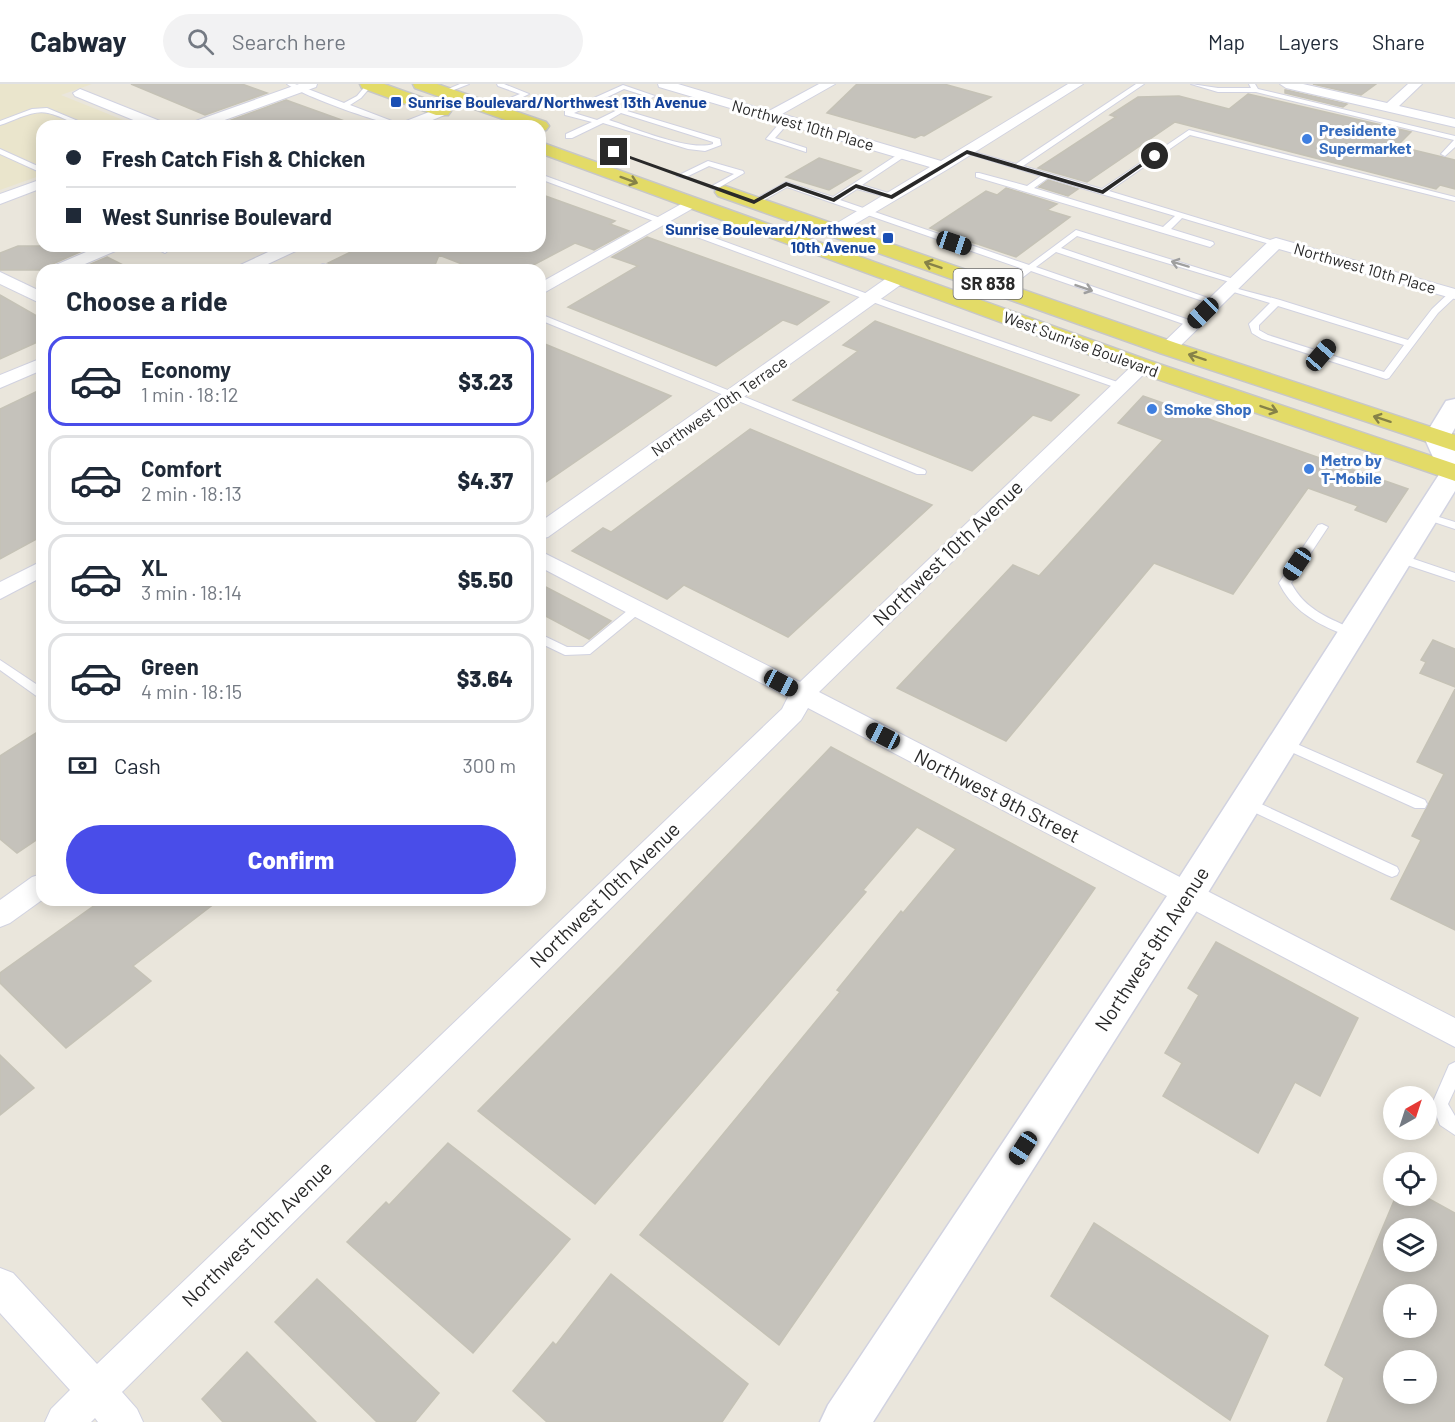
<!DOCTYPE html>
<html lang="en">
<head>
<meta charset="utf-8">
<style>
  :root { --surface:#fff; --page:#f2f2f3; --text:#1f2937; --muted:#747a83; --line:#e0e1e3; --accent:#494de9 }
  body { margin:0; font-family:Barlow,sans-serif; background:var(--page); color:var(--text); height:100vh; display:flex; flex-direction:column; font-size:22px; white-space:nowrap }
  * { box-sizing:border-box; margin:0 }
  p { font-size:20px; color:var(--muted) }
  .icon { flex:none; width:33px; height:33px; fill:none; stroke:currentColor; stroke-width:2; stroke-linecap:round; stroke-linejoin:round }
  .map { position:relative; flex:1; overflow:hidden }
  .drawer { position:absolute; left:36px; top:180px; width:510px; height:642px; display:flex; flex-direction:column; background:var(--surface); border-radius:18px; box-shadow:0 3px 15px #0003 }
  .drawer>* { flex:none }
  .banner { position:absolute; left:36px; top:36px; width:510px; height:132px; border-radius:18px; box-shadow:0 3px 15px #0003; display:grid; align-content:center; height:132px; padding:0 30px; background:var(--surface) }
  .needle { width:39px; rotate:39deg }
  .controls { position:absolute; left:1383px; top:1002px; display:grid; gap:12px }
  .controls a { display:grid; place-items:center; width:54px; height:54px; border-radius:50%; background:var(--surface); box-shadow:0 3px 15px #0003; font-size:30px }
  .end { position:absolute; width:27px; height:27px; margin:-14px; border:8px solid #292929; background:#fff; box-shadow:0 0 0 3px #fff }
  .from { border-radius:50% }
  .car { position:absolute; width:18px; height:36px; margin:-18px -9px; border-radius:8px; box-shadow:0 0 4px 2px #0007; background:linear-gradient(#222 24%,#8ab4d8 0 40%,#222 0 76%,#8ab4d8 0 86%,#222 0) }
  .banner b { display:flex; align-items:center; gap:21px; height:57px; font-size:22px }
  .banner b+b { border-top:2px solid var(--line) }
  .banner i { width:15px; height:15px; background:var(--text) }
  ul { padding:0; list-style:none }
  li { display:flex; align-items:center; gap:18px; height:90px; margin:0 12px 9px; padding:0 18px; border:3px solid var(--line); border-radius:18px }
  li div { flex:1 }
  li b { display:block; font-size:22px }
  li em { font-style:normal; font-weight:800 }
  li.active { border-color:var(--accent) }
  li>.icon { width:54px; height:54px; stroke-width:1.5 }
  h2 { padding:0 30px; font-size:27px; line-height:72px }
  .pay { display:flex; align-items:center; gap:15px; height:66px; padding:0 30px; font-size:22px }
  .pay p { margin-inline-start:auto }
  .button { display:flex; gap:12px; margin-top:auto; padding:12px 30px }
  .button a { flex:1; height:69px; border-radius:36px; background:var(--accent); color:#fff; font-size:24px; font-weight:800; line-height:69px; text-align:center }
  header { display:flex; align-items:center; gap:36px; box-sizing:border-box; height:84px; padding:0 30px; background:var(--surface); border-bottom:2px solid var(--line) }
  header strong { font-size:28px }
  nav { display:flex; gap:33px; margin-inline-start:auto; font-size:21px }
  .search { width:420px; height:54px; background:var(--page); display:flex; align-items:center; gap:15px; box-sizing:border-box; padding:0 21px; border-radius:33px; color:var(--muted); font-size:22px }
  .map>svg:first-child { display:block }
</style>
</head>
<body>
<header>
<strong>Cabway</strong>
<div class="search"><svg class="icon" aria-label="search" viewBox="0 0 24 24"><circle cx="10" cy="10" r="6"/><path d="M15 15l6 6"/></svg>Search here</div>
<nav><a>Map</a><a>Layers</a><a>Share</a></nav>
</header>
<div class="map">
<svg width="1455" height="1338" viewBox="0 0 1455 1338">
  <rect width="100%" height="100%" fill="#eae6dc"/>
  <!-- education -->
  <polygon fill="#eae5cc" points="0,0 92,0 61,11 138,42 42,42 42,91 0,106"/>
  <!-- building -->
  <g fill="#c5c2bb" stroke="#c5c2b6" stroke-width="1.5" fill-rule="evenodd">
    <polygon points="131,0 242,0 267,9 205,31"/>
    <polygon points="857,0 944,0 991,13 924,52 921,51 915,54 827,29"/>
    <polygon points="1313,0 1376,0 1361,11"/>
    <polygon points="1285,6 1286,6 1347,20 1343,23 1285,9"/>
    <polygon points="1248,10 1411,48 1397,62 1455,76 1455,105 1440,101 1436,105 1175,38 1087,98 1038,84 1116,33 1110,31 1138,13 1179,12 1229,25"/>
    <polygon points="286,16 350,39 349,42 230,42 223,39"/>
    <polygon points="819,74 861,87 829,106 786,93"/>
    <polygon points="1048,96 1078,105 1068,112 1039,103"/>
    <polygon points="1006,104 1057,120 1047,126 1070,133 1016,173 930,144 986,107 997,111"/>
    <polygon points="540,110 615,137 610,140 629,147 594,166 575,159 524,186 477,186 439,171 433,186 341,186 339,182 328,179 363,162 540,162"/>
    <polygon points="647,153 829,218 797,241 783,236 716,282 568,223 638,182 612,173"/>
    <polygon points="18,162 85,162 89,164 50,181 47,186 0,186 0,169"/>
    <polygon points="107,173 133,186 77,186"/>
    <polygon points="0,211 42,235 42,256 0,275"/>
    <polygon points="875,237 1079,311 1051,337 1033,331 972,387 793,316 858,267 843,261"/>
    <polygon points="540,258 671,312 540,402"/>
    <polygon points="42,305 42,452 0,475 0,325"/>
    <polygon points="1143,312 1408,405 1386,438 1355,426 1358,422 1308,404 1233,510 1154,479 1006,657 897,604 1013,481 1039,492 1163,356 1118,339"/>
    <polygon points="750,345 932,421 788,553 684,501 667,515 572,467 603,444 611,448"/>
    <polygon points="540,500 611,537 589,555 540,529"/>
    <polygon points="1433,556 1455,565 1455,603 1420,589 1426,578 1421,576"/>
    <polygon points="1455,605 1455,846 1391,815 1421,756 1412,752 1444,690 1417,678"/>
    <polygon points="42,645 42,752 17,769 0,755 0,672"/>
    <polygon points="831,663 1095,804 779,1261 640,1151 840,908 837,906 901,827 903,829 956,765 917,743 863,806 866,808 595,1120 478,1027 620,883"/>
    <polygon points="102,816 219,816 133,882 151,897 66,964 0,899 0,889"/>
    <polygon points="1216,858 1358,934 1320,1012 1295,998 1258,1069 1163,1012 1182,979 1165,969 1199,911 1188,904"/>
    <polygon points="0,971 34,1004 0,1031"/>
    <polygon points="448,1059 570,1155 473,1269 347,1158 386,1118 389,1121"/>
    <path d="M1396 1112H1424L1455 1129V1338H1327L1344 1294 1325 1281ZM1394 1144H1426V1178H1394ZM1394 1210H1426V1244H1394ZM1394 1276H1426V1310H1394Z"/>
    <polygon points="1094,1139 1268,1252 1230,1336 1051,1212"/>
    <polygon points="611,1190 748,1300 722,1338 547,1338 513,1307 553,1258 556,1261"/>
    <polygon points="317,1195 439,1309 415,1338 377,1338 275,1238"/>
    <polygon points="247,1268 316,1338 223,1338 202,1315"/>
  </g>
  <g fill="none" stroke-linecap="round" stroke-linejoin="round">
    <defs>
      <g id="service">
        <path d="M287 0H295L344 19 357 12 367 0H373L361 14 350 21 405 42C385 42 303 12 287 0Z"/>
        <polygon points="460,0 469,0 446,9 441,8"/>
        <polygon points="497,0 504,0 529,10 494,27 488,27 488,23 520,10 498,2"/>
        <path d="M1136 0H1144L1023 82 1102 105 1189 46 1455 113V117L1190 51 1109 107 1280 159 1273 161 1182 134 1171 145 1213 158 1214 160 1210 163 976 93V89H979L1027 102 1041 92 963 68 967 66 1016 80ZM1048 94 1175 132 1163 143 1034 104Z"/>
        <polygon points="1191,0 1218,4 1251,4 1249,0 1255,0 1258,5 1455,52 1455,63 1445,72 1441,70 1454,56 1256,8 1218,8"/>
        <path d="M623 1 655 12 627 27 720 55 721 61 705 67 688 65 603 39 572 54H566V50L592 38 565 31V27ZM624 5 646 12 597 36 574 29ZM621 29 713 58V60C690 68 634 44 609 36Z"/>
        <path d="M47 24 90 42C74 42 63 32 48 29 33 25 14 37 0 41V37L32 25Z"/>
        <polygon points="147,34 150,34 150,38 138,42 128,42"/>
        <polygon points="784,34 791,36 775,54 806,64 806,68 766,55"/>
        <polygon points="0,65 42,84 42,89 0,70"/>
        <polygon points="900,69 907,71 862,101 895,111 895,115 857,105 840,116 1029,181 1076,146 1240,197 1233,199 1077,152 1061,164 1220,218 1212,220 1056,168 1036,183 1195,238 1195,242 1192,243 1031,187 1005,207 999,207 999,203 1023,185 787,103 757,120 750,118 786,98 833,113"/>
        <polygon points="708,77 743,87 744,89 715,106 711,104 712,102 734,90 709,82 684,94 677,92"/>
        <polygon points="540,90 895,220 1123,300 1125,302 1117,304 889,224 540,95"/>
        <polygon points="152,162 163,162 169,166 165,169"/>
        <polygon points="323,180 338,184 339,186 308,186"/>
        <path d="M1227 202 1280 216 1408 256 1432 225 1451 207H1455V213L1438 229 1389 294 1386 295 1262 255 1252 249 1249 240 1270 219 1227 206ZM1278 222 1404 261 1384 288 1268 251 1259 246V241Z"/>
        <polygon points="540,230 925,386 926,388 925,390 917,390 540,236"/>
        <polygon points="1426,429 1455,438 1455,445 1422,434 1420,432"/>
        <path d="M1322 440 1328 443 1291 499C1305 526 1330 535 1356 546L1358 549 1356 552C1348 554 1341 549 1333 546 1309 535 1291 523 1279 499L1318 441Z"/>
        <polygon points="1399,470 1455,489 1455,497 1395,477 1393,474 1395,471"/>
        <polygon points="637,521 641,522 643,525 641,528 590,570 565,571 540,559 540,550 567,563 583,563 633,522"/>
        <polygon points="0,576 42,604 42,616 0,586"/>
        <polygon points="1283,654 1425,716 1427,720 1425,724 1415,724 1278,662 1276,659"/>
        <polygon points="1246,713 1397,783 1399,787 1397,791 1392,793 1387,791 1241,722 1239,718 1241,714"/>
        <polygon points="1455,978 1455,1005 1448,1020 1455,1032 1455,1051 1440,1041 1432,1020 1449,981"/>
      </g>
      <g id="minor">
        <polygon points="299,0 317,0 316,3 208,42 188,42 190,39"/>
        <polygon points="658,0 678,0 769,27 819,0 835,0 782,30 941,77 1068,0 1083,0 948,85 835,152 829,150 827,147 829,144 930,83 659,3"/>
        <polygon points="1280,0 1303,0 1387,19 1408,0 1422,0 1399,22 1455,35 1455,43 1286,4"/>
        <polygon points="80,5 165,39 167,42 148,42 75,12 73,9"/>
        <polygon points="442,23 449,27 447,30 418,42 399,42 401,39"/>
        <polygon points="42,95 42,104 0,120 0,110"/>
        <polygon points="692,114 700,119 697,122 540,211 540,199"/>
        <polygon points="1276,154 1455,205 1455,215 1279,165 1174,268 1162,268 1159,264 1162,260 1270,156"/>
        <polygon points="100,162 122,162 120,165 71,186 49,186 51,183"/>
        <polygon points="281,162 302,162 300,165 255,186 234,186 236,183"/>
        <polygon points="0,188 42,208 42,220 0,200"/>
        <polygon points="897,190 903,191 905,195 903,199 548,453 540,455 540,438 891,191"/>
        <polygon points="42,274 42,286 0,304 0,291"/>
        <polygon points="1142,277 1148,278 1151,282 1148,286 819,608 1455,934 1455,963 808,624 801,636 122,1308 137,1325 143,1338 98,1338 95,1334 91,1338 45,1338 51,1325 70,1306 0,1229 0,1184 13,1189 97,1280 782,625 788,613 540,483 540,467 800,598 1136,278"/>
        <polygon points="42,477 42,493 0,515 0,498"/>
        <polygon points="42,790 42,816 10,839 0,843 0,816 32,793"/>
      </g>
      <polygon id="secondary" points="1455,315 1455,344 1450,353 1455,365 1455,407 1201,820 873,1338 820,1338 828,1321 1175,800 1440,389 1424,353 1446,317"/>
      <g id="primary">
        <polygon points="360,0 384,0 448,23 451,27 448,31 436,31 362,4"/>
        <polygon points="413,0 437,0 546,38 549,42 546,46 540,47 540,42 523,42 415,4"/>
        <polygon points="540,58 1150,277 1455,380 1455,397 1134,287 540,69"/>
        <polygon points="725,102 1176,259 1455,351 1455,367 1160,269 718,112 715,108 718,104"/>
      </g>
    </defs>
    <!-- service casing -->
    <use href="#service" stroke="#d1d2e0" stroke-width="2"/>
    <!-- minor casing -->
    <use href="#minor" stroke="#d1d2e0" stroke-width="2"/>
    <!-- secondary casing -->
    <use href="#secondary" stroke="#d1d2e0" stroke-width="3"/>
    <!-- primary casing -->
    <use href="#primary" stroke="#c7c7c7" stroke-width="3"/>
    <!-- service -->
    <use href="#service" fill="#fff" fill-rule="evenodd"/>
    <!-- minor -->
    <use href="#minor" fill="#fff" fill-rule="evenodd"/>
    <!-- secondary -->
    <use href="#secondary" fill="#fff" fill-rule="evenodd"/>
    <!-- primary -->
    <use href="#primary" fill="#e3db67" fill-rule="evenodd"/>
  </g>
  <!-- one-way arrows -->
  <defs><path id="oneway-shaft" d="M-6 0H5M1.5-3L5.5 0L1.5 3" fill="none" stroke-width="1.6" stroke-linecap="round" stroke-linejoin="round" transform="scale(1.5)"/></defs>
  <g stroke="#868248">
    <use href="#oneway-shaft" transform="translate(629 96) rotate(20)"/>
    <use href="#oneway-shaft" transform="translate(933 181) rotate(-161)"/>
    <use href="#oneway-shaft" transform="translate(1197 273) rotate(-162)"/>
    <use href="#oneway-shaft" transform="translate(1269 325) rotate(19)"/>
    <use href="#oneway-shaft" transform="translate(1382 335) rotate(-162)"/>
  </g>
  <g stroke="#9f9f9f">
    <use href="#oneway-shaft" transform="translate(1180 180) rotate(-163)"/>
    <use href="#oneway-shaft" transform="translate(1084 204) rotate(19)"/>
  </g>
  <!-- route -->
  <polygon fill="#292929" points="967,66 1102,106 1153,71 1157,72 1103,110 967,70 892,115 856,104 834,118 787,102 754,120 611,68 616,67 754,116 786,98 833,114 856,100 891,111"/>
  <!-- markers -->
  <g fill="#1a4fb4" stroke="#fff" stroke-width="2">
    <rect x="390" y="12" width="12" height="12" rx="3"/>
    <rect x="882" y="148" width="12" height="12" rx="3"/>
  </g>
  <g fill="#3f7fe0" stroke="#fff" stroke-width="2">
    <circle cx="1307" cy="55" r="6"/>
    <circle cx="1152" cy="325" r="6"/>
    <circle cx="1309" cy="385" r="6"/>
  </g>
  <g text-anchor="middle" stroke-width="6" stroke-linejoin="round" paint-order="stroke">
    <!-- far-transit labels -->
    <g font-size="16" font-weight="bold" fill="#164399" stroke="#fff" text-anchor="start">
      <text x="408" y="24">Sunrise Boulevard/Northwest 13th Avenue</text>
      <text x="876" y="151" text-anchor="end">Sunrise Boulevard/Northwest<tspan x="876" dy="18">10th Avenue</tspan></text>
    </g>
    <!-- far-street labels -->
    <g font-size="16" fill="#292929" stroke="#fff">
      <text transform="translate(803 41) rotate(16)" y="6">Northwest 10th Place</text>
      <text transform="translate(1365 184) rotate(16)" y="6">Northwest 10th Place</text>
      <text transform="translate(1081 260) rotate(20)" y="6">West Sunrise Boulevard</text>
      <text transform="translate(719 322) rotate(-35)" y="6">Northwest 10th Terrace</text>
    </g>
    <!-- far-shop labels -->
    <g font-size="16" font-weight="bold" fill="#366cbe" stroke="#fff" text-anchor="start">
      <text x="1319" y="52">Presidente<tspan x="1319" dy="18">Supermarket</tspan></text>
      <text x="1164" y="331">Smoke Shop</text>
      <text x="1321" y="382">Metro by<tspan x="1321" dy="18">T-Mobile</tspan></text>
    </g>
    <!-- shield labels -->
    <rect fill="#fff" stroke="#696969" stroke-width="1.5" x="953.5" y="185" width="69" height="30" rx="4.5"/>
    <g font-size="18" font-weight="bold" fill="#292929">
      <text x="988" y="206">SR 838</text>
    </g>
    <!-- street labels -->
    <g font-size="20" fill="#292929" stroke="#fff">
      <text transform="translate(948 469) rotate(-44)" y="7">Northwest 10th Avenue</text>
      <text transform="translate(997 712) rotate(27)" y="7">Northwest 9th Street</text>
      <text transform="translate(605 811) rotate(-44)" y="7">Northwest 10th Avenue</text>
      <text transform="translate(1152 865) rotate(-57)" y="7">Northwest 9th Avenue</text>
      <text transform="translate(257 1150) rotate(-44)" y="7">Northwest 10th Avenue</text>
    </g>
  </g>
</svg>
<div class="controls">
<a><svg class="needle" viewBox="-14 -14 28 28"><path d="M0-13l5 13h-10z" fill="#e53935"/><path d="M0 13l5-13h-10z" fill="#747a83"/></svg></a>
<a><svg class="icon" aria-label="locate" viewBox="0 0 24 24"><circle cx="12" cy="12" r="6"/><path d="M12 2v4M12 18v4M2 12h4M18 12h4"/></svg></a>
<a><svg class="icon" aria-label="layers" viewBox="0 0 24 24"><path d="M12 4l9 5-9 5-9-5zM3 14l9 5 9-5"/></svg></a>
<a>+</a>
<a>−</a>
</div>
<i class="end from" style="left:1155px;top:72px"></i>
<i class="end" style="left:614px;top:68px"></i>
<i class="car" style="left:954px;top:159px;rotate:109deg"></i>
<i class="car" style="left:1203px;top:229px;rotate:226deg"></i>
<i class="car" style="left:1321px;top:271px;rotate:41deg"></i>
<i class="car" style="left:1297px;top:480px;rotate:214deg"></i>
<i class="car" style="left:781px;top:599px;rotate:118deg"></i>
<i class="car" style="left:883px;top:652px;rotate:297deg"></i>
<i class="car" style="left:1023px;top:1064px;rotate:213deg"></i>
<div class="banner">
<b><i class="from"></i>Fresh Catch Fish &amp; Chicken</b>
<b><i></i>West Sunrise Boulevard</b>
</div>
<section class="drawer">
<h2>Choose a ride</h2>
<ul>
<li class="active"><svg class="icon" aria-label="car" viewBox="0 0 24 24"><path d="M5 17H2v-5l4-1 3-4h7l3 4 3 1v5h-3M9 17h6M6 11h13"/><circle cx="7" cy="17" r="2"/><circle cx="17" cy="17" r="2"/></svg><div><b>Economy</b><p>1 min · 18:12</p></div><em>$3.23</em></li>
<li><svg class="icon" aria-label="car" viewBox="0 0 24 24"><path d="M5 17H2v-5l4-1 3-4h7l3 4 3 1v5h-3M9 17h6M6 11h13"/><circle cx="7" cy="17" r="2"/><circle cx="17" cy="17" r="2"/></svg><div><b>Comfort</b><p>2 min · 18:13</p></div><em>$4.37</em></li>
<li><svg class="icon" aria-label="car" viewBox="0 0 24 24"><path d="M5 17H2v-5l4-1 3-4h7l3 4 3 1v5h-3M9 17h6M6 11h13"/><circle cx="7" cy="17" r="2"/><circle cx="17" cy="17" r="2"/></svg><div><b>XL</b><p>3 min · 18:14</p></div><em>$5.50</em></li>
<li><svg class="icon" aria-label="car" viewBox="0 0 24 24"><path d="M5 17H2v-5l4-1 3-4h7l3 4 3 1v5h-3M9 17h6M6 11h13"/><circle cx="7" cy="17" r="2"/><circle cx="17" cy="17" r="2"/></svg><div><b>Green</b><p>4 min · 18:15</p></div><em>$3.64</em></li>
</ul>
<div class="pay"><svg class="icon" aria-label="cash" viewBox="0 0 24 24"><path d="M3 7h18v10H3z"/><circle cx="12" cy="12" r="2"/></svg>Cash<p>300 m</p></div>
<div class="button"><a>Confirm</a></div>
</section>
</div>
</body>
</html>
